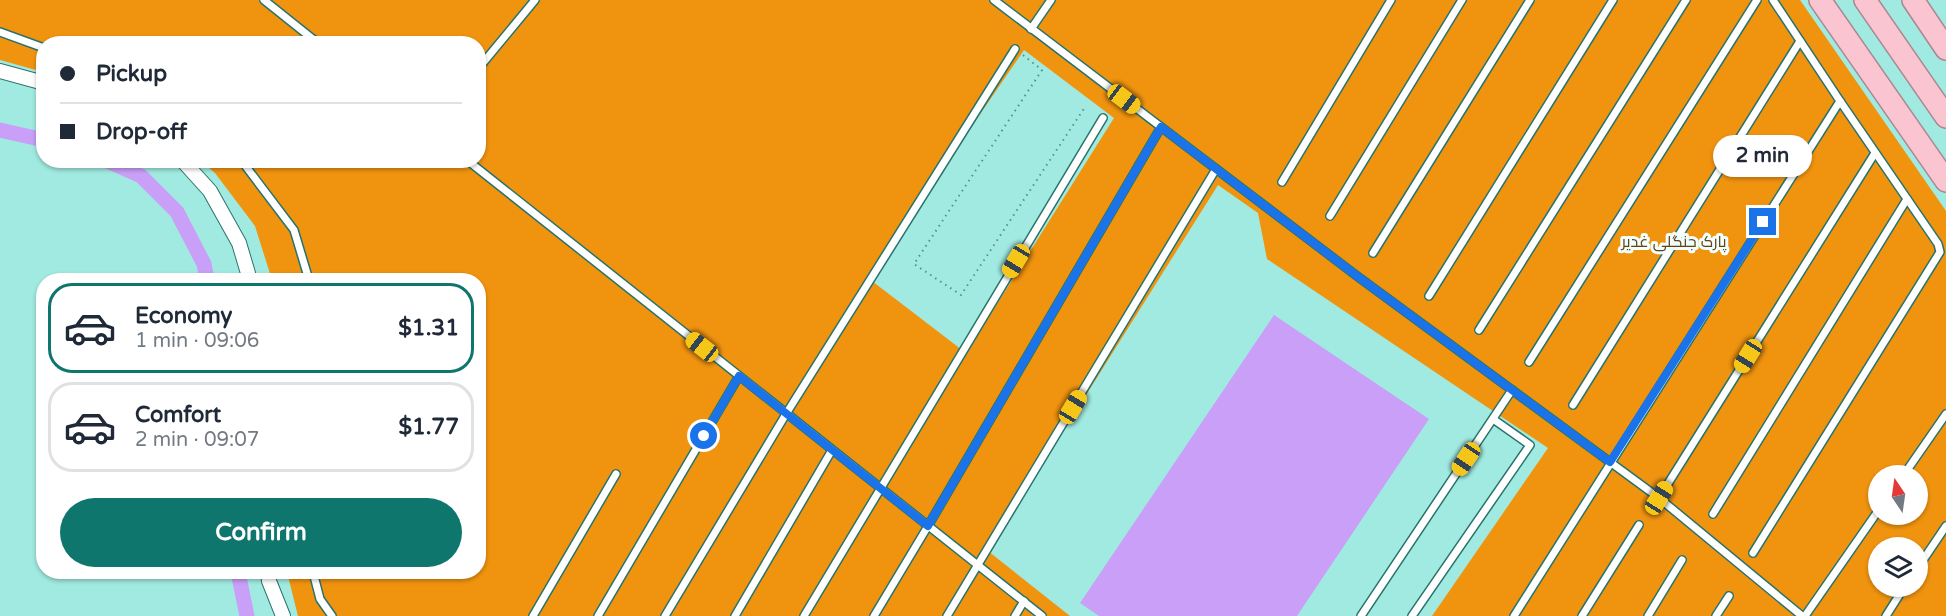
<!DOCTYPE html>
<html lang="en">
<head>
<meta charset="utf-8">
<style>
  :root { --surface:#fff; --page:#f6f6f7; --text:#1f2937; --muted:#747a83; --line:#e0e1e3; --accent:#0f766e }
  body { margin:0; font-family:"Varela Round",Cairo,sans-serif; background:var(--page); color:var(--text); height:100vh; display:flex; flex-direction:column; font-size:22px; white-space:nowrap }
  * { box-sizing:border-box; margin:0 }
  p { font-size:20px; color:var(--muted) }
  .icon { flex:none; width:33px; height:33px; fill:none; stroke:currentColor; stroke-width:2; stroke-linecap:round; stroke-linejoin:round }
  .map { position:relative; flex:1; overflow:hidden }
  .drawer { position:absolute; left:36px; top:273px; width:450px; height:306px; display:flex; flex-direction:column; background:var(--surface); border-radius:24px; box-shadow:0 2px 4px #0004 }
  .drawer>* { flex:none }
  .guide { position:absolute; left:36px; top:36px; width:450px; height:132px; border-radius:24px; box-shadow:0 2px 4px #0004; display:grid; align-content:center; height:132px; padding:0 24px; background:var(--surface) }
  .needle { width:39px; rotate:347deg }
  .tools { position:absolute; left:1868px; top:465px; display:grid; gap:12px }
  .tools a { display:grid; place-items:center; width:60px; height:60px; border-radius:50%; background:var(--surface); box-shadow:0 2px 4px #0004; font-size:30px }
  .end { position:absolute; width:27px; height:27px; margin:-14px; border:8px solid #1a73e8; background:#fff; box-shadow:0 0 0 3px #fff }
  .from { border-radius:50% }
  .bubble { position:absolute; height:42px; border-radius:21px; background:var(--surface); box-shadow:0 2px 4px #0004; font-size:20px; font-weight:700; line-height:42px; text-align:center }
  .car { position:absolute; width:18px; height:36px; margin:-18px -9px; border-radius:8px; box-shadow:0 0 4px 2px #0007; background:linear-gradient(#f5c518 24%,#345 0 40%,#f5c518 0 76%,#345 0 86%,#f5c518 0) }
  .guide b { display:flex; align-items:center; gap:21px; height:57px; font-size:22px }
  .guide b+b { border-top:2px solid var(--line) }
  .guide i { width:15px; height:15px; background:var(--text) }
  ul { padding:10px 0 0; list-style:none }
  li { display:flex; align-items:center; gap:18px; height:90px; margin:0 12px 9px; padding:0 12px; border:3px solid var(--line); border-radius:24px }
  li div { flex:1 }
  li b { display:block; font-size:22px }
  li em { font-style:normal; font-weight:700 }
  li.active { border-color:var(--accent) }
  li>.icon { width:54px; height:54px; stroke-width:1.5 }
  .primary-button { display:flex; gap:12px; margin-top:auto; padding:12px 24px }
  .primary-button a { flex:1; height:69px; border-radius:36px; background:var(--accent); color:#fff; font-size:24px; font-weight:700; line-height:69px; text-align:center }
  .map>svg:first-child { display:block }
</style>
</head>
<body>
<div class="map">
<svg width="1946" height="616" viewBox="0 0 1946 616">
  <rect width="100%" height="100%" fill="#a1eae1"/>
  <!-- forest -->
  <path fill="#f0930f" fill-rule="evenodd" d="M0 0H1800L1946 211V616H1432L1548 448 1267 259 1258 213 1218 185 988 551 1070 616H298L287 572H478V280H272L255 226 215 173 201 161 478 160V44H44L43 72 0 60ZM1024 50 1114 118 966 353 868 278ZM1878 476H1917V514H1878ZM1878 548H1917V586H1878Z"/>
  <!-- water -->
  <polygon fill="#c99ff8" points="1274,315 1429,419 1297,616 1099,616 1080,603"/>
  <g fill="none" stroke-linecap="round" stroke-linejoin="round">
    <!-- canal -->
    <g stroke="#c99ff8" stroke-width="15">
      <polyline points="0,130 44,140"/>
      <polyline points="105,160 141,176 177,212 204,264 207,280"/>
      <polyline points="238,572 247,616"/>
    </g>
    <defs>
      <g id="service">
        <polyline points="264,0 319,44"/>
        <polyline points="994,0 1357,276 1659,498 1802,616"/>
        <polyline points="1031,29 1051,0"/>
        <polyline points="0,32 44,48"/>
        <polyline points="478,69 535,0"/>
        <polyline points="241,160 294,230 309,280"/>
        <polyline points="467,160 1042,616"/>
        <polyline points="1282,182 1391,0"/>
        <polyline points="1330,216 1462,0"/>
        <polyline points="1373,253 1530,0"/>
        <polyline points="1429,296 1613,0"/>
        <polyline points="1479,330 1686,0"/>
        <polyline points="1529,362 1757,0"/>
        <polyline points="1573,405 1800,41"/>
        <polyline points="1903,476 1946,414"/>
        <polyline points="1659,498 1875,153"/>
        <polyline points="1713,514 1907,199"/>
        <polyline points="1753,553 1940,252 1938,244 1840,101 1773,0"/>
        <polyline points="1917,569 1946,526"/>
        <polyline points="313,572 320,599 332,616"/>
        <polyline points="533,616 616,474"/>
        <polyline points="598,616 739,376"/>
        <polyline points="665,616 786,414 1015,49"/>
        <polyline points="735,616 832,450"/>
        <polyline points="804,616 1103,118"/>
        <polyline points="874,616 928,526 1161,127"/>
        <polyline points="947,616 1216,169"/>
        <polyline points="1015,616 1024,601"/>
        <polyline points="1361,616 1512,390"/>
        <polyline points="1412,616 1530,445 1493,419"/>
        <polyline points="1514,616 1840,101"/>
        <polyline points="1582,616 1639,525"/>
        <polyline points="1648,616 1682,560"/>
        <polyline points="1716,616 1729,596"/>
        <polyline points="1805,616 1878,511"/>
        <polyline points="1886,616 1905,586"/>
      </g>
      <g id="minor">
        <polyline points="0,71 44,83"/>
        <polyline points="182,160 210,191 239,243 250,280"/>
        <polyline points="268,572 269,581 283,616"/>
      </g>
      <g id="trunk">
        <polyline points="1820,0 1946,181"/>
        <polyline points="1865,0 1946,117"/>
        <polyline points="1913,0 1946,49"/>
      </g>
    </defs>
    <!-- service casing -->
    <use href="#service" stroke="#28736c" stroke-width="10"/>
    <!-- minor casing -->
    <use href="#minor" stroke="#28736c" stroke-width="16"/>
    <!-- trunk casing -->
    <use href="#trunk" stroke="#a98890" stroke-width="24"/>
    <!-- path -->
    <polyline stroke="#5b8f89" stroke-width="2" stroke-dasharray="1.5 4.5" stroke-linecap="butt" points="1023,55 1042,70 914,264 961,295 1085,107"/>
    <!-- service -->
    <use href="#service" stroke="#fff" stroke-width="7"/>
    <!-- minor -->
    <use href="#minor" stroke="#fff" stroke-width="14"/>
    <!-- trunk -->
    <use href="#trunk" stroke="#fac4d0" stroke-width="21"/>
  </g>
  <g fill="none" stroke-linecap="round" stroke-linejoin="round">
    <!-- route -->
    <polyline stroke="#1a73e8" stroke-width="8" points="704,436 739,376 928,526 1161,127 1357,276 1610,462 1763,222"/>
  </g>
  <g text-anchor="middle" stroke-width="6" stroke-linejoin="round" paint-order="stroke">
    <!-- park labels -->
    <g font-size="16" fill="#664116" stroke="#f0fefc">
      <text x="1674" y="247">پارک جنگلی غدیر</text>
    </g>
  </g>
</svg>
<div class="tools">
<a><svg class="needle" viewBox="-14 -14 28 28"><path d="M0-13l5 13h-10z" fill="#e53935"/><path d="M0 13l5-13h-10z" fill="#747a83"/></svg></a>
<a><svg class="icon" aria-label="layers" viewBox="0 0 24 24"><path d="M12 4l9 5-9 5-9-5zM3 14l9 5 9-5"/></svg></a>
</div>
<i class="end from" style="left:704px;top:436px"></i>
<i class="end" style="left:1763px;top:222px"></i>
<div class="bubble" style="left:1713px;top:135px;width:99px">2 min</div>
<i class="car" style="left:1124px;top:99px;rotate:127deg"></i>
<i class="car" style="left:1016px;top:261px;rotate:211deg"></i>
<i class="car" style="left:702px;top:347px;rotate:308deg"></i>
<i class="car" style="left:1748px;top:356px;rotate:212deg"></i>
<i class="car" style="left:1073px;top:407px;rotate:31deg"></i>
<i class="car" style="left:1466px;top:459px;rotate:214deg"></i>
<i class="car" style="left:1659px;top:498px;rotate:32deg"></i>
<div class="guide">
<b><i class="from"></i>Pickup</b>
<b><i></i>Drop-off</b>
</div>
<section class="drawer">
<ul>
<li class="active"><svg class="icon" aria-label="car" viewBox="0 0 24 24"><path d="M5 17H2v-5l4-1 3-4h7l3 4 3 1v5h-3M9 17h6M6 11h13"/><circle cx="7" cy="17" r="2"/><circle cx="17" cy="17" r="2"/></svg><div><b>Economy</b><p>1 min · 09:06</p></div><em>$1.31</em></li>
<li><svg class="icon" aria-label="car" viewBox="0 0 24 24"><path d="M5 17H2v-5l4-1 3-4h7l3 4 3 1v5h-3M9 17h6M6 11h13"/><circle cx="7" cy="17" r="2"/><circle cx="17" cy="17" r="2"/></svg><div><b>Comfort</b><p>2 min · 09:07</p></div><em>$1.77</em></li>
</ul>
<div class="primary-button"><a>Confirm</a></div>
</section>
</div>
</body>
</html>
